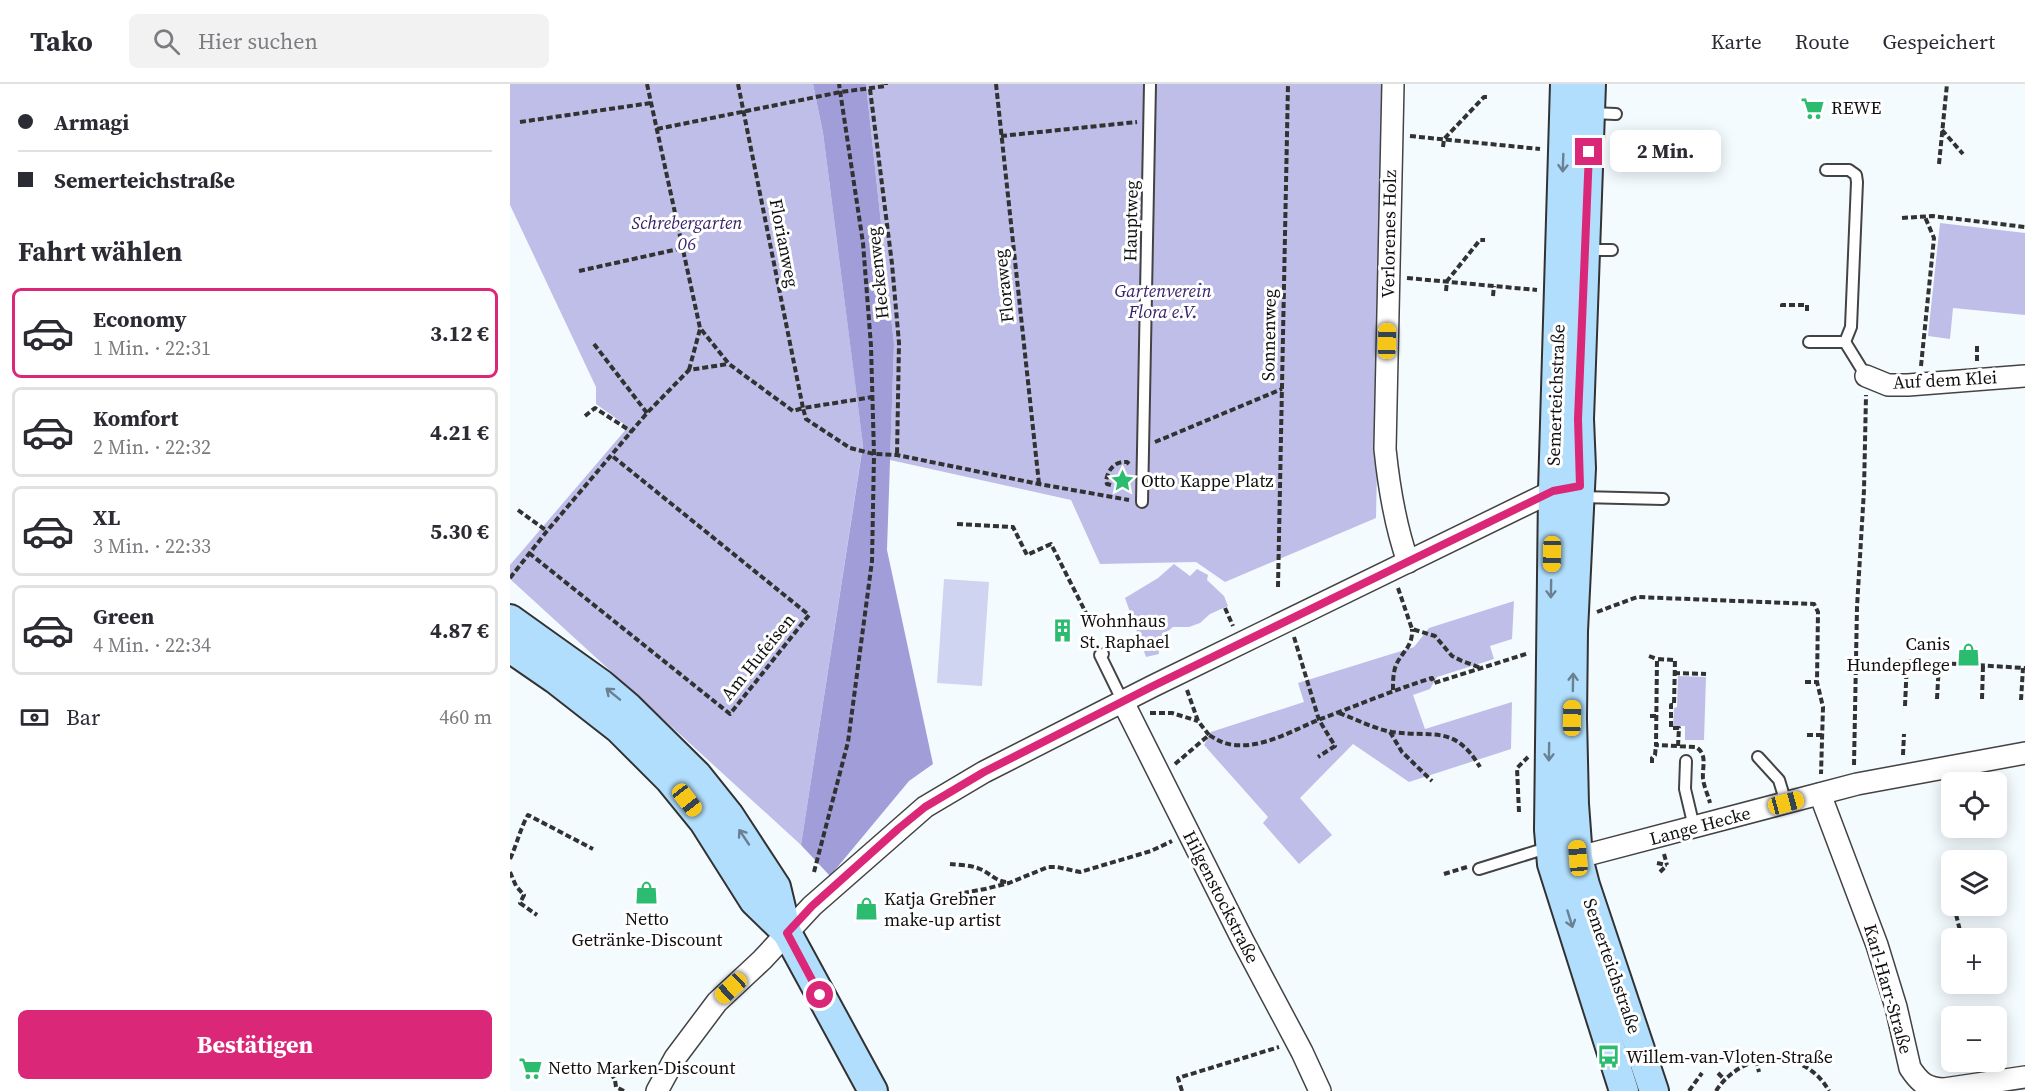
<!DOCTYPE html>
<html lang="de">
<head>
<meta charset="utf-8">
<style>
  :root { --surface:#fff; --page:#f2f2f3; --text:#2b2b33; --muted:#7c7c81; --line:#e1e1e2; --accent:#db2777 }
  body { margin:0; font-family:"Source Serif 4",serif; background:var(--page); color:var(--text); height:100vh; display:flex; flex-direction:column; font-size:22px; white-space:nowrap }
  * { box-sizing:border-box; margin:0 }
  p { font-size:20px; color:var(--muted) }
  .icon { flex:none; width:33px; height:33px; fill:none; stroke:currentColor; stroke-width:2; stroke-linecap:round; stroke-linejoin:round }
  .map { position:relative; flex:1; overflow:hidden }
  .panel { display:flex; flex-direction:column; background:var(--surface); width:510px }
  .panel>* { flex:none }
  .banner { display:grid; align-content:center; height:132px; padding:0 18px; background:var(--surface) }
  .tools { position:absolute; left:1431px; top:688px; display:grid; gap:12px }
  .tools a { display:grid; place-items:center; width:66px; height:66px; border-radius:9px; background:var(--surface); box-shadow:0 3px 15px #0003; font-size:30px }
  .end { position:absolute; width:27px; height:27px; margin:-14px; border:8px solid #db2777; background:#fff; box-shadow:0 0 0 3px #fff }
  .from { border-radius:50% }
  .bubble { position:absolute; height:42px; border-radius:9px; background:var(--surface); box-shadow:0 3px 15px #0003; font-size:20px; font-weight:700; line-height:42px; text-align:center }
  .car { position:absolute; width:18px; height:36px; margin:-18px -9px; border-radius:8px; box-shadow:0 0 4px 2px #0007; background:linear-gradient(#f5c518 24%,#345 0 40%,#f5c518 0 76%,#345 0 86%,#f5c518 0) }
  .banner b { display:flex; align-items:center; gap:21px; height:57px; font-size:22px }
  .banner b+b { border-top:2px solid var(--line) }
  .banner i { width:15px; height:15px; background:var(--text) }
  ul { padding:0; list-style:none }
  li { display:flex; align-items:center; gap:18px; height:90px; margin:0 12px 9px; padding:0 6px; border:3px solid var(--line); border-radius:9px }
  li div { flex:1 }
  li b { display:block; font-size:22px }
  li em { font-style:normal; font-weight:700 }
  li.active { border-color:var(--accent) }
  li>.icon { width:54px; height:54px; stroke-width:1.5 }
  h2 { padding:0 18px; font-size:27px; line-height:72px }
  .pay { display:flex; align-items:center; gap:15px; height:66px; padding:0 18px; font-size:22px }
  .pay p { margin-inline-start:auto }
  .primary-button { display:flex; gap:12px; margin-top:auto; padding:12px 18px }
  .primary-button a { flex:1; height:69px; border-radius:9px; background:var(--accent); color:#fff; font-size:24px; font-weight:700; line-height:69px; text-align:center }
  header { display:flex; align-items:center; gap:36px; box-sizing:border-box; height:84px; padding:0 30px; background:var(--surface); border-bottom:2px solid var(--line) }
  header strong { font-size:28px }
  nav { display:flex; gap:33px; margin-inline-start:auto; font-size:21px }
  .search { width:420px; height:54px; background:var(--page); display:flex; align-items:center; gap:15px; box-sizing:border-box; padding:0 21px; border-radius:9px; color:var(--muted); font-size:22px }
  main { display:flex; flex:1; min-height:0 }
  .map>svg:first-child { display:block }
</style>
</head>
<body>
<header>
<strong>Tako</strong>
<div class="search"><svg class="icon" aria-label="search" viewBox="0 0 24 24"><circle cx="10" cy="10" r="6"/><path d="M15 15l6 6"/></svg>Hier suchen</div>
<nav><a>Karte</a><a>Route</a><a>Gespeichert</a></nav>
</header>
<main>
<section class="panel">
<div class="banner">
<b><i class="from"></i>Armagi</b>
<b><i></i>Semerteichstraße</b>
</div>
<h2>Fahrt wählen</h2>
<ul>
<li class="active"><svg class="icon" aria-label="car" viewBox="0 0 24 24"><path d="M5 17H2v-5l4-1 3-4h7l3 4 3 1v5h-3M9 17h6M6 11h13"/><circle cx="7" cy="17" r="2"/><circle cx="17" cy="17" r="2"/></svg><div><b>Economy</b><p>1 Min. · 22:31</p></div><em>3.12 €</em></li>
<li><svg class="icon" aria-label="car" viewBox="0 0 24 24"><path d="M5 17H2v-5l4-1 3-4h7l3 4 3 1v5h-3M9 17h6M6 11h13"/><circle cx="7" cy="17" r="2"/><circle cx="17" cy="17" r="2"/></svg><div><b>Komfort</b><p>2 Min. · 22:32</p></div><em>4.21 €</em></li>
<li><svg class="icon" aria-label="car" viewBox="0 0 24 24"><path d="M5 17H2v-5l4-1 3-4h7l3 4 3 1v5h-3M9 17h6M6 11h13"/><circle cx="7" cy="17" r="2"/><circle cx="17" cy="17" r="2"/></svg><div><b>XL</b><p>3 Min. · 22:33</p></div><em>5.30 €</em></li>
<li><svg class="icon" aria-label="car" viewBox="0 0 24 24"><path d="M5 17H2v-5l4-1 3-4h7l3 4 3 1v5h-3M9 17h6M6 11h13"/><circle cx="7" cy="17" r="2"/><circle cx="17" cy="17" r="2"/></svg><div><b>Green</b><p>4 Min. · 22:34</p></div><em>4.87 €</em></li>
</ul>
<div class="pay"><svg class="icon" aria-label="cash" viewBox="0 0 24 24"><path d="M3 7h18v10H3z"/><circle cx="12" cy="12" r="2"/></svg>Bar<p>460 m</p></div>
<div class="primary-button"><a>Bestätigen</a></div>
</section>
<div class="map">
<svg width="1515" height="1007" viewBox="0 0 1515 1007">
  <rect width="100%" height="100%" fill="#f4fbff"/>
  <!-- green -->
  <g fill="#bebee9">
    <polygon points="0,0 303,0 313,49 353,360 291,761 0,495 0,481 118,343 86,320 86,303 0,121"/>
    <polygon points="356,0 875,0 866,434 715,498 686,478 590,480 561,416 380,376 384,260"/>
    <polygon points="1430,139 1515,149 1515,231 1443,224 1440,255 1418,252"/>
    <polygon points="664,480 680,492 687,485 698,491 697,496 714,512 718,522 700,530 690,539 679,543 663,543 648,555 649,570 636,573 615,514 648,494"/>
    <polygon points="1004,517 1002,555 980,562 984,575 927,593 920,605 903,611 915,645 1002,618 1001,665 899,698 843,660 790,714 822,751 789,780 753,739 758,733 694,661 701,648 794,618 788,599 904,563 919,544"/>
    <polygon points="1168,592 1196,593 1194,656 1175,656 1175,642 1163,642 1164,624 1167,623"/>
  </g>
  <!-- forest -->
  <polygon fill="#a19dd9" points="303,0 356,0 384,260 377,466 423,680 399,697 320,792 291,761 353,361 313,49"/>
  <!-- pitch -->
  <polygon fill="#cfd4f0" points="434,495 479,498 472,602 427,599"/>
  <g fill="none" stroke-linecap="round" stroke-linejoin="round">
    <defs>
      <g id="lane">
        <polyline points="1081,29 1106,30"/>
        <polyline points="1316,86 1339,86 1346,91 1347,98 1341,243 1335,258"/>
        <polyline points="1076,166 1102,166"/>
        <polyline points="1299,258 1335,258 1356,292"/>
        <polyline points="1070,413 1153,415"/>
        <polyline points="632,418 640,0"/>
        <polyline points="593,570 590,571 613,618"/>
        <polyline points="1248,673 1269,696 1276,719"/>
        <polyline points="1176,677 1175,705 1184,743"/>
        <polyline points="969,785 1040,763"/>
      </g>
      <g id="street">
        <path d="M883 0 875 365C879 404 885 441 898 478"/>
        <polyline points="1356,292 1378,301 1398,301 1515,292"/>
        <polyline points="613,618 733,857 792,968 810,1007"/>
        <path d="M1310 710 1367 861 1386 923 1400 984C1410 999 1416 1004 1434 1005L1515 993"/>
        <polyline points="1054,777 1347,700 1515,669"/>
        <polyline points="147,1007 165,974 207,918 252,876 302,822 415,723 474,688 643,602 1043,407 1056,405"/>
      </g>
      <g id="secondary">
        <polyline points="1055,0 1043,407 1039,746 1042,780 1114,1007"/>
        <polyline points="1081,0 1069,335 1071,384 1063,547 1062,634 1064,720 1068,774 1075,801 1144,1007"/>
        <polyline points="0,535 91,600 118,623 187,691 219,731 266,803 277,849 363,1007"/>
        <polyline points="0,564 45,595 109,645 159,695 194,738 244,817 277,849"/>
      </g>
    </defs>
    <!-- lane casing -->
    <use href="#lane" stroke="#434343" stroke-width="14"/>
    <!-- street casing -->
    <use href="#street" stroke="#434343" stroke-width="24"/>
    <!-- secondary casing -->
    <use href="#secondary" stroke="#323232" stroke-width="32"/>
    <!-- path -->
    <g stroke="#323232" stroke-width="4" stroke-dasharray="6 3" stroke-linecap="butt">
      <polyline points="137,0 190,244 219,280 283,327 293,324 296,335 340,364 364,370 387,371 529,400 619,416"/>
      <polyline points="228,0 293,324 363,313"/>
      <polyline points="486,0 529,400"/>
      <polyline points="360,5 382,180 389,259 387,371"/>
      <polyline points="10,38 141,19"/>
      <polyline points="147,45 331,8 376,2 376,0"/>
      <polyline points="1432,46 1453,70"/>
      <polyline points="491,52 627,38"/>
      <polyline points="900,52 1030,65"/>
      <polyline points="933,63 934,55 974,13 979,13"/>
      <polyline points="1429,80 1437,0"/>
      <polyline points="1392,134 1422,132 1515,143"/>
      <polyline points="69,187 173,164"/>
      <polyline points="897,194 1027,206"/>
      <polyline points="936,207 937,197 970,156 975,156"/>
      <polyline points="983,212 984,202"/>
      <polyline points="1272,223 1272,221 1297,221 1297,227"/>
      <polyline points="84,260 137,329"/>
      <polyline points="1467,277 1467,261"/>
      <polyline points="1411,282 1424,154 1415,133"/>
      <polyline points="179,286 190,245"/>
      <polyline points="75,332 85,324 122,348"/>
      <polyline points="645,358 772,305"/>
      <path d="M601 401 597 400 596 397C598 385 605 377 617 378L619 380"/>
      <polyline points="8,426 37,447"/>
      <polyline points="447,440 503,443 517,471 541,460 577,531 585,531"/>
      <polyline points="19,469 220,630 299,531 101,371"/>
      <polyline points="0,494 37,447 137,329 179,286 218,280"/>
      <polyline points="768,503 778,0"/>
      <polyline points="888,504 902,545 925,552 942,572 952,577 971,584"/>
      <polyline points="715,524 723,542"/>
      <polyline points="1087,528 1127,513 1304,520 1308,528 1307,598 1313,623 1311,690"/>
      <polyline points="784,553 809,636 825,662 808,673"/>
      <polyline points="1139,572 1147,575"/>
      <polyline points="1164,589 1196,590"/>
      <polyline points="1295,598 1307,598"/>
      <polyline points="677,606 688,637 699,651"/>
      <path d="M883 606C883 597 883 589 886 581 893 566 903 563 902 545"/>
      <polyline points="1427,615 1429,579"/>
      <polyline points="1472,615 1473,582"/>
      <polyline points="1511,616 1513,584"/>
      <polyline points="1395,622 1397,577 1515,584"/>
      <polyline points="640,629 662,629 688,637"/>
      <path d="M829 629C846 635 864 645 882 648 924 654 944 640 970 683"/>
      <polyline points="1140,632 1146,632"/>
      <polyline points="880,648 892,668 922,697"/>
      <polyline points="1297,651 1312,651"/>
      <path d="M1168 662 1169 644H1161V621H1164L1165 576 1147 575 1146 661 1186 663C1198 671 1192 682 1193 695 1194 703 1198 711 1200 719"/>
      <polyline points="1393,671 1394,650"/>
      <polyline points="1142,679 1142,674 1145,671 1146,661"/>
      <path d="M665 680 699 651C707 656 714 660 724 661 753 664 782 647 808 636 846 622 883 606 922 594L924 599 1019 569"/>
      <polyline points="1344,681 1347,523 1354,406 1356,311"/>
      <polyline points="1009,728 1007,684 1018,673"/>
      <polyline points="1154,770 1157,781"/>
      <path d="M0 775C7 760 10 745 18 731L83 765"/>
      <polyline points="1147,779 1157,781"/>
      <path d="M440 780C449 781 461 781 470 785 480 789 485 797 496 798"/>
      <polyline points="0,788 6,802 14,811 10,819 27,831"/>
      <polyline points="304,788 338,658 362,477 364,370 361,262 353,159 329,0"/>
      <polyline points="1150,788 1156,782"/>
      <polyline points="934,790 957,783"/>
      <polyline points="453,809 475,805 499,799 538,783 547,783 570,788 641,767 662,757"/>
      <polyline points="1438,814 1442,813"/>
      <polyline points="1444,822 1452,855"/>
      <polyline points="1460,900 1460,902"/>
      <polyline points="1246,976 1249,988"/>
      <polyline points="101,989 105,996 106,1003 114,1007"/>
      <polyline points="1208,989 1214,995"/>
      <polyline points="672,1007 668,994 769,963"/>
      <polyline points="1179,1007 1192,989"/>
      <path d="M1206 1007C1232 966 1294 962 1319 1007"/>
    </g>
    <!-- lane -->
    <use href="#lane" stroke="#fff" stroke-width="10"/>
    <!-- street -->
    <use href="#street" stroke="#fff" stroke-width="21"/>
    <!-- secondary -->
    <use href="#secondary" stroke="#b1defc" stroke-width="28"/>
  </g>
  <!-- one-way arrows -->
  <defs><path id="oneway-shaft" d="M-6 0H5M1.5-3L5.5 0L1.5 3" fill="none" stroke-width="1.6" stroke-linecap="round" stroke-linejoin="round" transform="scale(1.5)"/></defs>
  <g stroke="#698192">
    <use href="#oneway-shaft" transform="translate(1053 79) rotate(92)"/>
    <use href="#oneway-shaft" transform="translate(1041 505) rotate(91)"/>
    <use href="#oneway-shaft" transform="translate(1063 598) rotate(-89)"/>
    <use href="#oneway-shaft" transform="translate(103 610) rotate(-141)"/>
    <use href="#oneway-shaft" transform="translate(1039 668) rotate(91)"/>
    <use href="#oneway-shaft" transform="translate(234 753) rotate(-124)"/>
    <use href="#oneway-shaft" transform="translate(1060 835) rotate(73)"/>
  </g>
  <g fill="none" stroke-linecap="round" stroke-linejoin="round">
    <!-- route -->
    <polyline stroke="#db2777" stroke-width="8" points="310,911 277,849 302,822 388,745 415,723 474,688 643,602 1043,407 1070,402 1068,335 1079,68"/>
  </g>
  <!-- icons -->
  <defs>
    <symbol id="supermarket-bare" viewBox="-9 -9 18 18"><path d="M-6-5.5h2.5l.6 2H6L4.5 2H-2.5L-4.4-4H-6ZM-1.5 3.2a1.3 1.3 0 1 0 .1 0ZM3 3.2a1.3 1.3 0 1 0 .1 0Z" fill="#2cbc6f" stroke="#fff" stroke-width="2.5" paint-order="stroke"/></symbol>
    <symbol id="sight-bare" viewBox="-9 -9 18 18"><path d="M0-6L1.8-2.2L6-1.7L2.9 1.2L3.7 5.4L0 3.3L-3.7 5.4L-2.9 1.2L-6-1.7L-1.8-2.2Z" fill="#2cbc6f" stroke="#fff" stroke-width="2.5" paint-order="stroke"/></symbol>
    <symbol id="building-bare" viewBox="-9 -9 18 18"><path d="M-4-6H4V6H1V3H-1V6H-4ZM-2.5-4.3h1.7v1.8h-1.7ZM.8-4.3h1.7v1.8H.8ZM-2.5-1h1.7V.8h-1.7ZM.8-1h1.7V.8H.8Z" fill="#2cbc6f" stroke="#fff" stroke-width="2.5" paint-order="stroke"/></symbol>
    <symbol id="shop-bare" viewBox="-9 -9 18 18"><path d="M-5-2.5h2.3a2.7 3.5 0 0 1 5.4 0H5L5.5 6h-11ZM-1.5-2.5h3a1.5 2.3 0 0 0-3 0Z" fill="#2cbc6f" stroke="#fff" stroke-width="2.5" paint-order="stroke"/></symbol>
    <symbol id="bus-bare" viewBox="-9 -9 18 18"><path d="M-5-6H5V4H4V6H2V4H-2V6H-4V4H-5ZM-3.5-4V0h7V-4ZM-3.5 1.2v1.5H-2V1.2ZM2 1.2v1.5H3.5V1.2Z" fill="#2cbc6f" stroke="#fff" stroke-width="2.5" paint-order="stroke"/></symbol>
  </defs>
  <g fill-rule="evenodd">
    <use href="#supermarket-bare" x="1286" y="8" width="33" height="33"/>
    <use href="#sight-bare" x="596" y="380" width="33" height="33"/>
    <use href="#building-bare" x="536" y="530" width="33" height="33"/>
    <use href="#shop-bare" x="1442" y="554" width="33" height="33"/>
    <use href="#shop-bare" x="120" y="792" width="33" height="33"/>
    <use href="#shop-bare" x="340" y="808" width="33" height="33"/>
    <use href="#bus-bare" x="1082" y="956" width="33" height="33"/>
    <use href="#supermarket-bare" x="4" y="968" width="33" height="33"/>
  </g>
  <g text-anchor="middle" stroke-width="6" stroke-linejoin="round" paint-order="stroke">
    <!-- poi labels -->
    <g font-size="18" fill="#101010" stroke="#fff" text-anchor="start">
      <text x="1321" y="30">REWE</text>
      <text x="631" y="403">Otto Kappe Platz</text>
      <text x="570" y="543">Wohnhaus<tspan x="570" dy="21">St. Raphael</tspan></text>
      <text x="1440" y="566" text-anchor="end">Canis<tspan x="1440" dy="21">Hundepflege</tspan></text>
      <text x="374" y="821">Katja Grebner<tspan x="374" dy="21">make-up artist</tspan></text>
      <text x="137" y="841" text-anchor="middle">Netto<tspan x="137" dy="21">Getränke-Discount</tspan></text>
      <text x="1116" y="979">Willem-van-Vloten-Straße</text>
      <text x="38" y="990">Netto Marken-Discount</text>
    </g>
    <!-- street labels -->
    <g font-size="18" fill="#101010" stroke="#fff">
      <text transform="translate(621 137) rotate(-89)" y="6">Hauptweg</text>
      <text transform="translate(879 150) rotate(-89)" y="6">Verlorenes Holz</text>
      <text transform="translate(274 159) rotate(79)" y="6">Florianweg</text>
      <text transform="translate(368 189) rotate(-96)" y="6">Heckenweg</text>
      <text transform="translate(494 202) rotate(-96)" y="6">Floraweg</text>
      <text transform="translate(759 251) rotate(-89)" y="6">Sonnenweg</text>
      <text transform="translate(1435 296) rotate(-3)" y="6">Auf dem Klei</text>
      <text transform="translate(1046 311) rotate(-88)" y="6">Semerteichstraße</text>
      <text transform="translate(248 573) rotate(-51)" y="6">Am Hufeisen</text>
      <text transform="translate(1190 742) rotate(-15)" y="6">Lange Hecke</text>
      <text transform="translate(711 813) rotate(63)" y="6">Hilgenstockstraße</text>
      <text transform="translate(1102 882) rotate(71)" y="6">Semerteichstraße</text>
      <text transform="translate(1378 905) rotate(74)" y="6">Karl-Harr-Straße</text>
    </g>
    <!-- park labels -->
    <g font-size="18" font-style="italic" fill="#372267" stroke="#fff">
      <text x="177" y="145">Schrebergarten<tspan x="177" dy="21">06</tspan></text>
      <text x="653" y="213">Gartenverein<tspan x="653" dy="21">Flora e.V.</tspan></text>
    </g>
  </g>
</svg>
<div class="tools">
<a><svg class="icon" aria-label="locate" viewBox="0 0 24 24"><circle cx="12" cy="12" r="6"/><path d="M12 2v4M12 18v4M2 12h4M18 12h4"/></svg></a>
<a><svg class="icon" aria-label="layers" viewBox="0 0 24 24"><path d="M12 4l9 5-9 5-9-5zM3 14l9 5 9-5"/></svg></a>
<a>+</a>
<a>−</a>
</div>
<i class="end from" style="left:310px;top:911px"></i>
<i class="end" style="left:1079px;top:68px"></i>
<div class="bubble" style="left:1100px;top:46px;width:111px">2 Min.</div>
<i class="car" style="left:877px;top:257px;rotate:1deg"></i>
<i class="car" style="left:1042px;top:470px;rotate:181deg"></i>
<i class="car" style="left:1062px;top:634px;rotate:1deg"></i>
<i class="car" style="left:177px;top:716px;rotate:142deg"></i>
<i class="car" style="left:1276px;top:719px;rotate:75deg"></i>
<i class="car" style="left:1068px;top:774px;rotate:355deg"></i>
<i class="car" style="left:221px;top:904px;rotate:227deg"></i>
</div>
</main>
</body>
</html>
